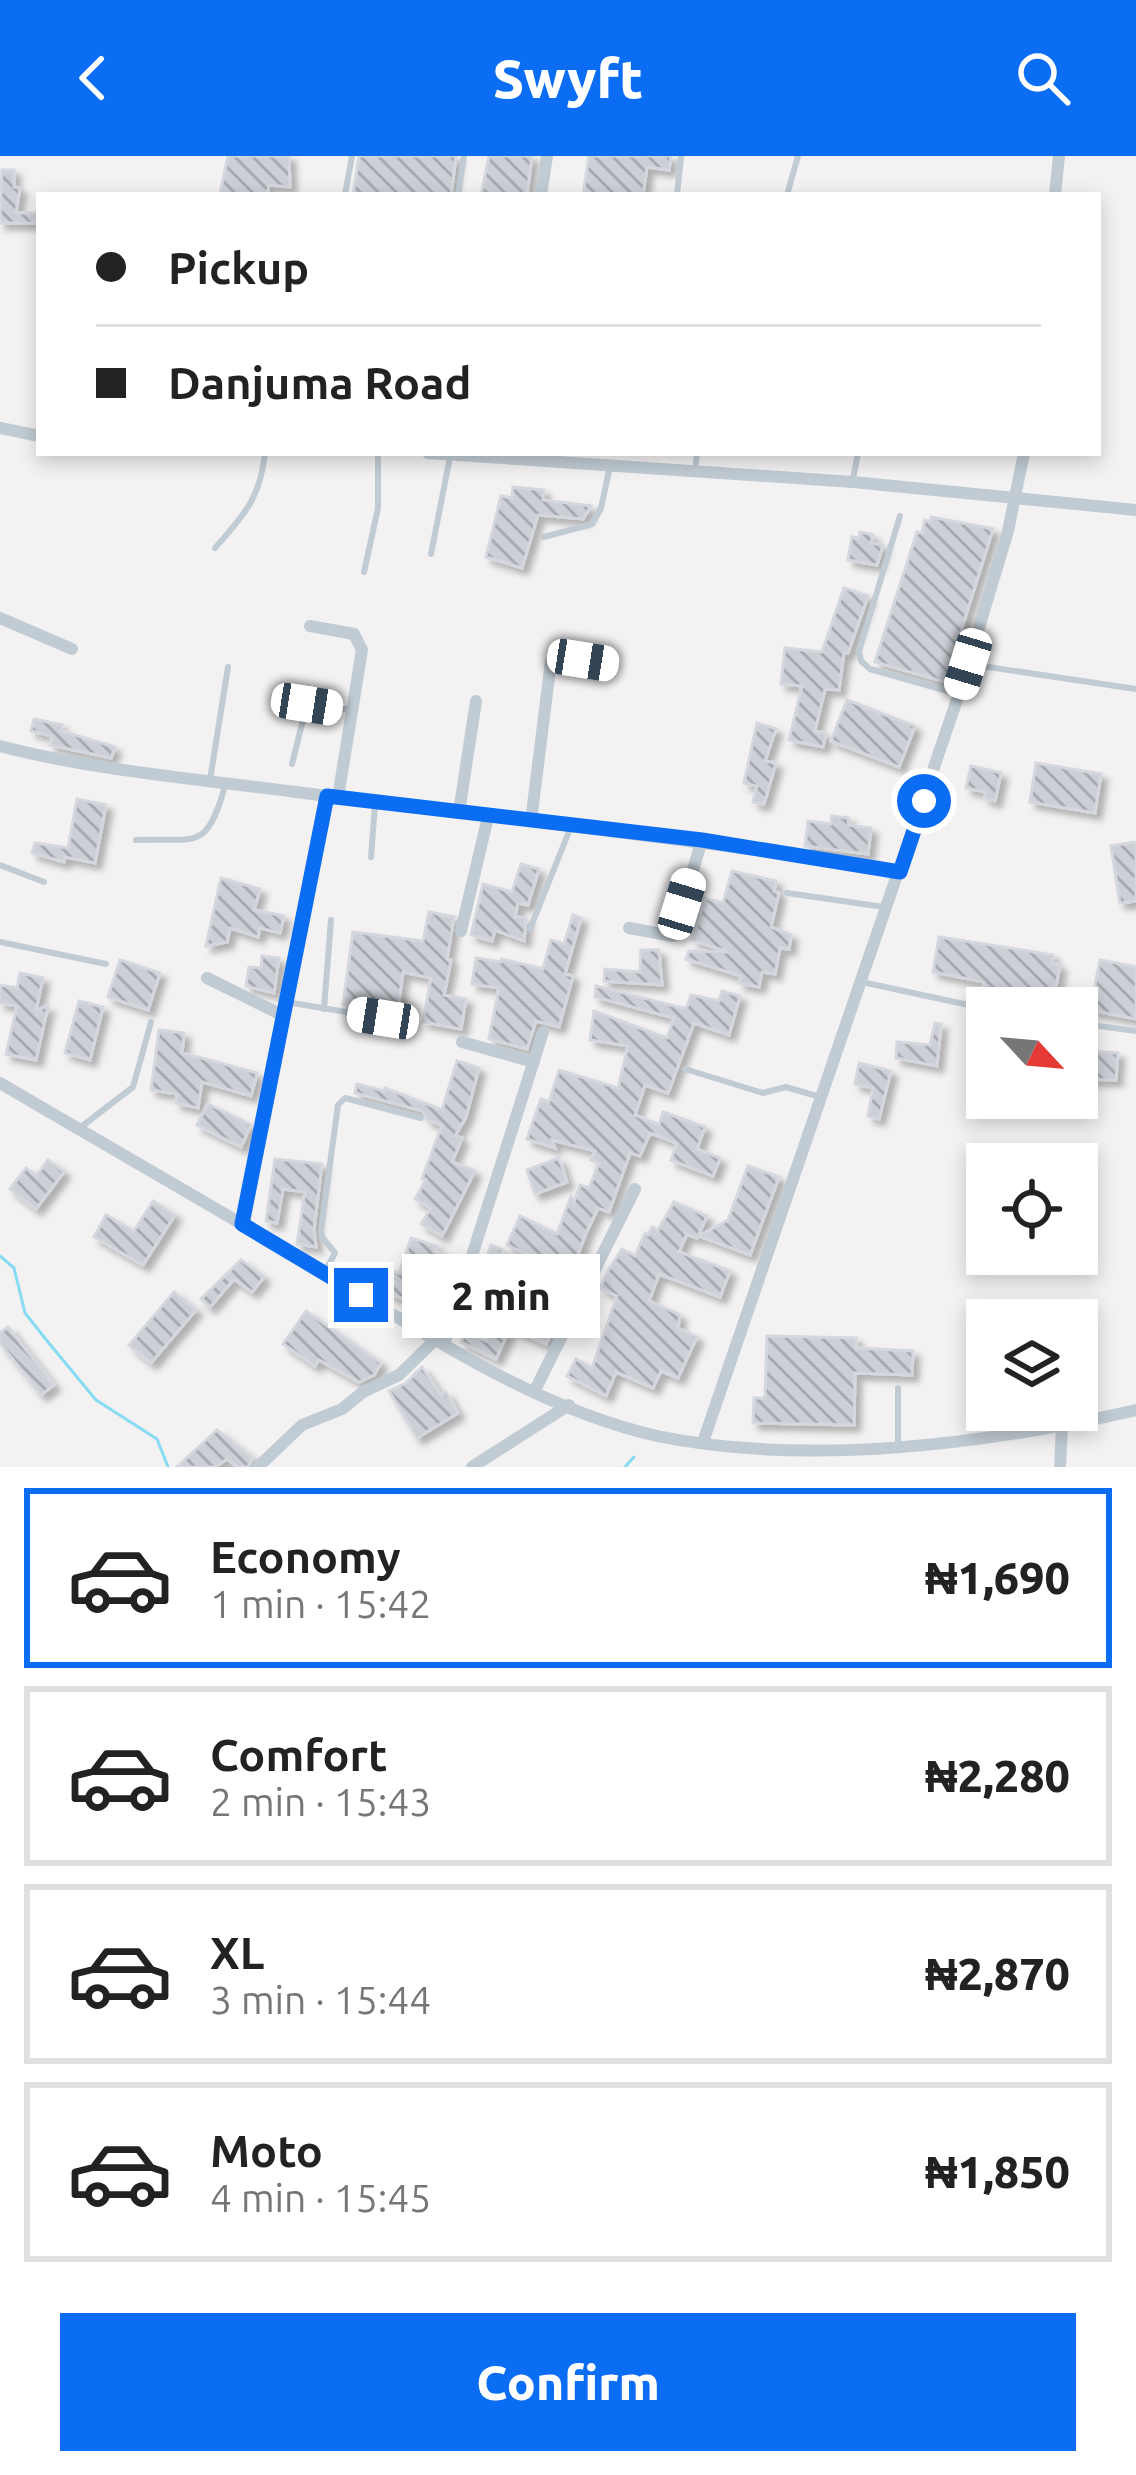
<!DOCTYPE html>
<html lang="en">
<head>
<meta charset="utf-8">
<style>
  :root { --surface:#fff; --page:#f2f2f2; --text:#222; --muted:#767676; --line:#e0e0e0; --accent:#0b6df3 }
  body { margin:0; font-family:Ubuntu,sans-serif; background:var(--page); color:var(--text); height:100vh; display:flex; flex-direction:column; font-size:45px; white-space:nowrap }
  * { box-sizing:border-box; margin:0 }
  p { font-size:39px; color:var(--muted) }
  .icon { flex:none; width:66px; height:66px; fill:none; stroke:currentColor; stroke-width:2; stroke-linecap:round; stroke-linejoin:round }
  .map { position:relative; height:1311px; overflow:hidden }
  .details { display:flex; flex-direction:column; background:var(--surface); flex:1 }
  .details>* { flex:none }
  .guide { position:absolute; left:36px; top:36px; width:1065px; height:264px; border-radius:0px; box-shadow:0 6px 18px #0003; display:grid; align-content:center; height:264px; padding:0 60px; background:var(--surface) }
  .needle { width:78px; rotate:116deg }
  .tools { position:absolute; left:966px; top:831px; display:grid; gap:24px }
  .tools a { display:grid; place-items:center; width:132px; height:132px; border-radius:0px; background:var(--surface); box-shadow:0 6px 18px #0003; font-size:60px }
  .end { position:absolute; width:54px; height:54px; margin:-27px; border:15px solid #0b6df3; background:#fff; box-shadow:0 0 0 6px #fff }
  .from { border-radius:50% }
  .bubble { position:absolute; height:84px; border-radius:0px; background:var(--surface); box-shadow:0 6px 18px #0003; font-size:39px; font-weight:800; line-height:84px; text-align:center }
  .car { position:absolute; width:36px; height:72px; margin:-36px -18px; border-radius:15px; box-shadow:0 0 9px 3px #0007; background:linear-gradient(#fff 24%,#345 0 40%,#fff 0 76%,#345 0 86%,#fff 0) }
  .guide b { display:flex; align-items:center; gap:42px; height:114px; font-size:45px }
  .guide b+b { border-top:3px solid var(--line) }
  .guide i { width:30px; height:30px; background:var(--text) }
  ul { padding:21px 0 0; list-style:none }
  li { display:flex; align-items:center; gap:36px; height:180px; margin:0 24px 18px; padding:0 36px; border:6px solid var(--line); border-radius:0px }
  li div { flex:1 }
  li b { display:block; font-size:45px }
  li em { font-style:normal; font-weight:800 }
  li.current { border-color:var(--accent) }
  li>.icon { width:108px; height:108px; stroke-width:1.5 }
  .action { display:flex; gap:24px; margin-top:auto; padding:24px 60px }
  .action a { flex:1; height:138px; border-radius:0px; background:var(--accent); color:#fff; font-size:48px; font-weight:800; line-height:138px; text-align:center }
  header { display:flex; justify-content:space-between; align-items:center; height:156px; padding:0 60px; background:var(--accent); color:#fff; font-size:54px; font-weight:800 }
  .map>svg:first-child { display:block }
</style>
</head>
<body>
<header><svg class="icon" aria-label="back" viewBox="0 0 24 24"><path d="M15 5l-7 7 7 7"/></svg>Swyft<svg class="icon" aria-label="search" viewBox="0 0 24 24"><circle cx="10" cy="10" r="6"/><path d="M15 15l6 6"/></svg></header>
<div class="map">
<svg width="1136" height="1311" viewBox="0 0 1136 1311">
  <defs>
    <pattern id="building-back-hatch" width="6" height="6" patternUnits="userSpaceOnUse" patternTransform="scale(3)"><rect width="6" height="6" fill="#cccfd6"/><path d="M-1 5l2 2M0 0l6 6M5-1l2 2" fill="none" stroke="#a7abb1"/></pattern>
    <filter id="shadow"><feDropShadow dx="6" dy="6" stdDeviation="3" flood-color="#0004"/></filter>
  </defs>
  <rect width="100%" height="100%" fill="#f3f1f1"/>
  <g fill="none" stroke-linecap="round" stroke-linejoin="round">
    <!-- stream -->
    <g stroke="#87dbf3" stroke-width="3">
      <polyline points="0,1100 14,1112 25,1157 48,1186 96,1244 157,1283 168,1311"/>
      <polyline points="625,1311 634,1301"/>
    </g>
  </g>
  <!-- building -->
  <g fill="url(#building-back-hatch)" stroke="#d4d7dd" stroke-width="3" filter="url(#shadow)">
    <polygon points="228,0 289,0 290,31 269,29 267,39 220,37"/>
    <polygon points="359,0 456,0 451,39 353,39"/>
    <polygon points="489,0 532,0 527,39 481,39"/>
    <polygon points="589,0 671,0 669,14 647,11 643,39 583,39"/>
    <polygon points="2,14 14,14 14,31 20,32 16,57 39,57 39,67 0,67"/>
    <polygon points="513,331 544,334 543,344 591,350 583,363 538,359 522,412 486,401 501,340 512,342"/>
    <polygon points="931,361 993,373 945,526 875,506 917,376 922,377 925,364 930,366"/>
    <polygon points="860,376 873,379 871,387 883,389 877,409 848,404 852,381 859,382"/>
    <polygon points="844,432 868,440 848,497 844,496 839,534 825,533 815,575 826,577 823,591 789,584 802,530 781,528 785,492 822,496"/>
    <polygon points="847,544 915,570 899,611 831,585"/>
    <polygon points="34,563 62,569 61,575 115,591 111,602 50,589 52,580 31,575"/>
    <polygon points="757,567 776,573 765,605 776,607 764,648 753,646 757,630 744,627"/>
    <polygon points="1036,607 1101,618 1095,657 1030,646"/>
    <polygon points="971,610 1001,617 995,645 984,642 986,636 966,632"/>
    <polygon points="77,643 106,649 95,707 65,701 64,706 32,697 35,687 68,692"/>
    <polygon points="832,660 849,662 848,669 871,672 868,698 805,690 808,665 831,668"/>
    <polygon points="1136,686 1136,745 1120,747 1111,690"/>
    <polygon points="521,708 539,713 528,749 518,747 515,760 526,763 524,785 495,774 492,785 471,779 483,728 512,736"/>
    <polygon points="732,715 776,725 774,735 779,737 771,771 791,779 789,793 780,792 775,818 762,816 759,831 739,827 741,820 686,803 689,795 728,796 692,784 705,742 723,747"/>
    <polygon points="221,722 260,733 254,754 284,760 280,777 260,772 258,781 230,772 227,786 206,790"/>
    <polygon points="429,756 454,761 447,803 451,804 444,839 466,843 461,873 423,866 431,822 403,816 397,860 343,848 353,776 423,785"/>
    <polygon points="573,759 581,762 565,818 573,820 559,871 536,865 527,893 489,883 499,832 472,828 476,802 501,806 502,803 543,813 551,784 564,788"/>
    <polygon points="939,781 1053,799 1052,807 1060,809 1052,852 982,840 984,826 933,816"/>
    <polygon points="641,794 659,794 662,829 604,825 605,813 640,816"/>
    <polygon points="262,800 279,802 274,837 246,830 249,811 261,812"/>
    <polygon points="120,804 160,817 148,854 108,841"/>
    <polygon points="1100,804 1136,811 1136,863 1090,854"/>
    <polygon points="20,817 43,822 36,854 48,850 36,904 6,898 17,850 0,847 0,829 17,832"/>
    <polygon points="596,830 682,852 687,851 691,839 719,845 722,835 740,840 729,879 694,867 668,937 645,929 635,959 659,969 663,956 705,971 697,993 720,1002 713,1020 671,1004 677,987 650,977 640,1000 630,997 609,1056 598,1052 586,1077 573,1112 578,1114 571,1135 546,1188 510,1172 496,1203 461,1186 466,1175 486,1185 507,1142 478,1129 491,1089 503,1094 494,1117 522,1129 533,1101 507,1089 520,1060 557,1078 571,1040 574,1046 580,1029 589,1032 599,1007 591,1004 595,995 552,984 555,992 527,983 541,943 549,946 559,914 618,932 628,890 590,884 594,855 667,882 674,862 595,841"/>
    <polygon points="79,845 103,851 90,904 65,897"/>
    <polygon points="935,867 941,868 937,910 896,902 897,886 930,889"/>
    <polygon points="159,874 184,877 182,897 257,917 251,940 202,926 198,952 176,947 177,938 151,934"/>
    <polygon points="1077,894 1118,897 1116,924 1077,923"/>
    <polygon points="457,905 479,912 466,961 455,980 462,982 452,1006 475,1015 442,1080 421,1068 431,1052 415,1043 426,1024 422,1023 442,969 428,964 423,955 355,937 357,928 384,935 385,932 442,954"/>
    <polygon points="859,907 891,915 879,963 868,960 873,932 855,928"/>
    <polygon points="208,948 251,969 241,991 197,969"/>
    <polygon points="559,1002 567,1026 535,1038 527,1014"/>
    <polygon points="275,1003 322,1008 314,1073 316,1091 297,1088 305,1036 283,1033 277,1067 266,1065"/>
    <polygon points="48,1004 64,1016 36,1053 10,1033 26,1012 36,1020"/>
    <polygon points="748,1010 779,1021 750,1099 699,1080 728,1064"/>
    <polygon points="153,1045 175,1059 143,1109 94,1081 106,1059 134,1075"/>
    <polygon points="674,1046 707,1060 697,1082 687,1078 679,1096 730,1115 720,1141 659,1118 649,1145 680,1159 678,1172 697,1181 678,1222 661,1215 653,1232 616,1216 606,1240 567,1220 576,1203 592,1212 617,1140 600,1132 609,1113 622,1093 635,1100 645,1077 648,1079 652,1071 658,1074"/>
    <polygon points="411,1082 437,1090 434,1095 444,1098 434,1128 442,1131 435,1153 380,1135 387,1113 399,1117"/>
    <polygon points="241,1104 264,1121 252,1136 234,1123 210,1151 201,1143"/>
    <polygon points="174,1136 196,1154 151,1207 129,1189"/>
    <polygon points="306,1155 381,1207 374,1219 359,1226 319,1204 315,1210 283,1188"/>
    <polygon points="8,1171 54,1229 41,1239 0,1187 0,1177"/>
    <polygon points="767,1180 856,1182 856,1192 913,1195 912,1219 855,1217 854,1269 753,1267 754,1242 765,1242"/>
    <polygon points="422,1211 441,1239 446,1236 458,1257 417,1282 389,1235 406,1227"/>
    <polygon points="217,1274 253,1302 248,1311 238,1311 227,1303 215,1311 177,1311"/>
  </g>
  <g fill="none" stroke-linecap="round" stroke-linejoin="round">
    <!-- service -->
    <g stroke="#c0cbd3" stroke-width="6">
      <polyline points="345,39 352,0"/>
      <polyline points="458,39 464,0"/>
      <polyline points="677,39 681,0"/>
      <polyline points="787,39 798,0"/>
      <polyline points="695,316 697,297"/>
      <polyline points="853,323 858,297"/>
      <polyline points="900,360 859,495 861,505 870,513 958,538"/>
      <polyline points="544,381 592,368 601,352 610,310"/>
      <path d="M215 392C244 359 260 343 265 297"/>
      <polyline points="431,398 450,301"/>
      <polyline points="364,416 378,352 378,297"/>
      <polyline points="968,508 1136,533"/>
      <polyline points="292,608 307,548 352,554"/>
      <polyline points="210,624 228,511"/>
      <path d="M136 684C195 681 206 698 225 630"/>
      <polyline points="371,701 375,649"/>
      <polyline points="0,709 44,726"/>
      <polyline points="787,737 884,751"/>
      <polyline points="530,773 570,673"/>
      <polyline points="0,786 106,808"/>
      <polyline points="862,826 987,853"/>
      <polyline points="286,846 383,862"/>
      <polyline points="324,853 331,764"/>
      <polyline points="1077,867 1136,875"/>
      <polyline points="685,913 763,937 786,931 820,941"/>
      <polyline points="81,971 133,931 151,866"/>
      <polyline points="324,1117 335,1097 322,1081 321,1074 338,949 345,942 421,962"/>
      <polyline points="898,1289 898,1232"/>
    </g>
    <!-- minor -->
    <g stroke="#c0cbd3" stroke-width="12">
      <polyline points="541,39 547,0"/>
      <polyline points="1055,39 1059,0"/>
      <polyline points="0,272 39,280"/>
      <polyline points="428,297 853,326 1136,354"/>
      <polyline points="0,462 72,493"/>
      <polyline points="310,470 354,478 362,494 338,641"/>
      <path d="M0 590C96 615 198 623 296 636 498 662 700 684 900 715"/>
      <polyline points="459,656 476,545"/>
      <polyline points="531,665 551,505 557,500 609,509"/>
      <polyline points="629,772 673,780 702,684"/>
      <polyline points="461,775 488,661"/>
      <polyline points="207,822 284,860"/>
      <polyline points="462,886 534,906"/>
      <path d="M0 927C107 990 216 1052 323 1116 427 1178 536 1253 657 1280 808 1311 987 1288 1136 1254"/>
      <polyline points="242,1068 327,640"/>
      <polyline points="444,1188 543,876"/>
      <polyline points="535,1234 635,1033"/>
      <polyline points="703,1286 959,538 1008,375 1024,297"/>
      <polyline points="258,1311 302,1269 342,1253 363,1236 399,1219 434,1185"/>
      <polyline points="472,1311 569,1249"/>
      <polyline points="1060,1311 1062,1270"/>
    </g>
  </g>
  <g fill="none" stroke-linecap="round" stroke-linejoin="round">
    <!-- route -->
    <polyline stroke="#0b6df3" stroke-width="15" points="361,1139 242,1068 327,640 702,684 900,716 924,645"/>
  </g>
</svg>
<div class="tools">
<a><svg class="needle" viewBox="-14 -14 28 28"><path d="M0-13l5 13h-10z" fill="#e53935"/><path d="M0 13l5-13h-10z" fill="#767676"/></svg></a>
<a><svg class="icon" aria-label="locate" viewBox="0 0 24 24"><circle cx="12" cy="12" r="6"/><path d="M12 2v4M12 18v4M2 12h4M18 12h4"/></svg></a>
<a><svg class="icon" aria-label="layers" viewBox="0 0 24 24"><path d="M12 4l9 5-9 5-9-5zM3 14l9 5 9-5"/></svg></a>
</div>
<i class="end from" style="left:924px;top:645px"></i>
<i class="end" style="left:361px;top:1139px"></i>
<div class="bubble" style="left:402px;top:1098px;width:198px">2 min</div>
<i class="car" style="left:583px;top:504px;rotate:99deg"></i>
<i class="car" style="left:968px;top:508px;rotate:197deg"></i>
<i class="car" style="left:307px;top:548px;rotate:99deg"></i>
<i class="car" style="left:682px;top:748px;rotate:17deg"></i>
<i class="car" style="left:383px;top:862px;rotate:279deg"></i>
<div class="guide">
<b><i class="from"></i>Pickup</b>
<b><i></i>Danjuma Road</b>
</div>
</div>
<section class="details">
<ul>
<li class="current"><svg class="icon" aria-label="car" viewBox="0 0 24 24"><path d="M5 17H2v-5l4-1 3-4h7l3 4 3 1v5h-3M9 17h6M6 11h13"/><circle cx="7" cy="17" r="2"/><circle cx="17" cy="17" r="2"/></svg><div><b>Economy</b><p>1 min · 15:42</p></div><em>₦1,690</em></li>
<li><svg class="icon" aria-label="car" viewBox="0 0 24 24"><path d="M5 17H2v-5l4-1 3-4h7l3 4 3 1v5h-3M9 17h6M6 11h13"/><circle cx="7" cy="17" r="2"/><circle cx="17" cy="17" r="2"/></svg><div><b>Comfort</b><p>2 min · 15:43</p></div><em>₦2,280</em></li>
<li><svg class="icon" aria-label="car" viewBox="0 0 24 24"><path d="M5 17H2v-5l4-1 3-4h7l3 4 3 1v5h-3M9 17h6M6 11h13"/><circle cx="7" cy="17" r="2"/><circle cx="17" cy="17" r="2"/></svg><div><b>XL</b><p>3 min · 15:44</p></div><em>₦2,870</em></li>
<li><svg class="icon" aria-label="car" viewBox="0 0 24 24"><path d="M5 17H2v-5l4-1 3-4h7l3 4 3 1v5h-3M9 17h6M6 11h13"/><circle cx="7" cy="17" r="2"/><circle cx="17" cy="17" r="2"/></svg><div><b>Moto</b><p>4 min · 15:45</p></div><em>₦1,850</em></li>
</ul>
<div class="action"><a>Confirm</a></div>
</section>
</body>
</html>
